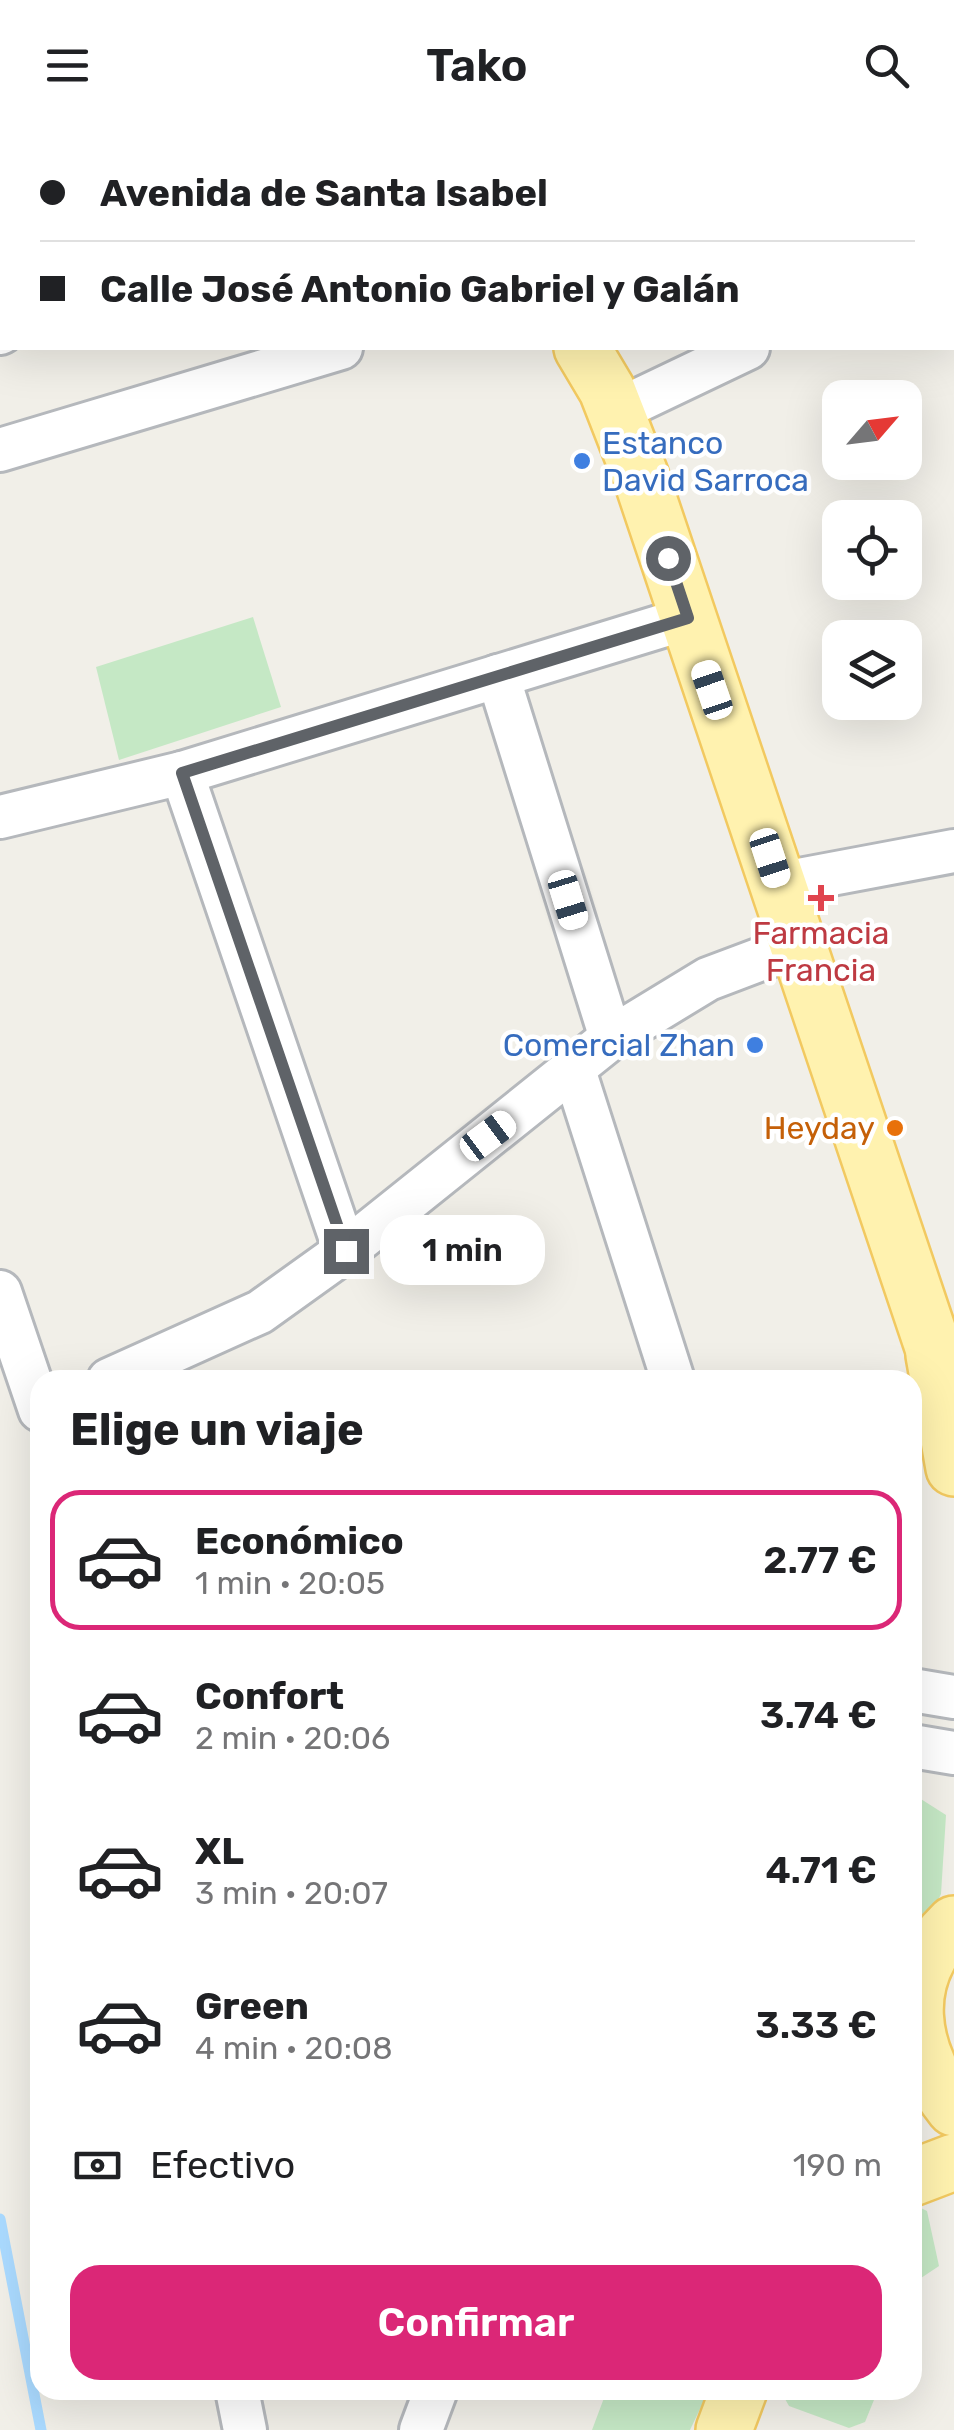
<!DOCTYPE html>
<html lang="es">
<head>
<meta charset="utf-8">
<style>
  :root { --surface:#fff; --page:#f6f6f6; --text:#202124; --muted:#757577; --line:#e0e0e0; --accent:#db2777 }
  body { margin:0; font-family:Rubik,sans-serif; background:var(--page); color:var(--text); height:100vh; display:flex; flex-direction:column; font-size:38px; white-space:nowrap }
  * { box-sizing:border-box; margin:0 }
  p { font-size:32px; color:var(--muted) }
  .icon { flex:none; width:55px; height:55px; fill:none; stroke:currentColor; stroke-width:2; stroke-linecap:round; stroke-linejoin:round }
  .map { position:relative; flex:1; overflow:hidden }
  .sheet { position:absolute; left:30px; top:1240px; width:892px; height:1030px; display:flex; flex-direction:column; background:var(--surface); border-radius:30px; box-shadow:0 10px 40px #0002 }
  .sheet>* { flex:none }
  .top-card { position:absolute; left:0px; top:0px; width:955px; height:220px; box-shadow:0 10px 40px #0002; display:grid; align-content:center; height:220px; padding:0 40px; background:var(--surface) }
  .needle { width:65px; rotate:62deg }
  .buttons { position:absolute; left:822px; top:250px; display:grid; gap:20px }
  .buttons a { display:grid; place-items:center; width:100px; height:100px; border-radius:20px; background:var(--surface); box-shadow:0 10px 40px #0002; font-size:50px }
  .end { position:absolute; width:45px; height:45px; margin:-22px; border:12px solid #5f6368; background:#fff; box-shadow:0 0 0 5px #fff }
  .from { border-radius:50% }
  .bubble { position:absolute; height:70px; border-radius:30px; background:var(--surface); box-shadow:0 10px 40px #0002; font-size:32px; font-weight:600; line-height:70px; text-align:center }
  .car { position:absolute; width:30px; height:60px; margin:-30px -15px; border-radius:12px; box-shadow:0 0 8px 2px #0007; background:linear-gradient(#fff 24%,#345 0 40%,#fff 0 76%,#345 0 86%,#fff 0) }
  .top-card b { display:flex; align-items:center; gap:35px; height:95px; font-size:38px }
  .top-card b+b { border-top:2px solid var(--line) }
  .top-card i { width:25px; height:25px; background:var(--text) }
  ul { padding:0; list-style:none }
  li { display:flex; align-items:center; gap:30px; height:140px; margin:0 20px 15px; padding:0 20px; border:5px solid transparent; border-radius:30px }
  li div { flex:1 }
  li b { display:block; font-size:38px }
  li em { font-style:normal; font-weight:600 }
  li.on { border-color:var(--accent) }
  li>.icon { width:90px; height:90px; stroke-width:1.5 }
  h2 { padding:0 40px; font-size:45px; line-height:120px }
  .pay { display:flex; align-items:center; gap:25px; height:110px; padding:0 40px; font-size:38px }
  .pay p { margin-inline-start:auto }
  .cta { display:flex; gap:20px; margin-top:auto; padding:20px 40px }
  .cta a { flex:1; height:115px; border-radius:30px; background:var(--accent); color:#fff; font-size:40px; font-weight:600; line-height:115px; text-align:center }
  header { display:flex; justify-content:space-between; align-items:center; height:130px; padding:0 40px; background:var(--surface); font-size:45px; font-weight:600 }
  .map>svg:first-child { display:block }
</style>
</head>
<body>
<header><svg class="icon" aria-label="menu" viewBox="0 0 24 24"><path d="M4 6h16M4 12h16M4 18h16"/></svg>Tako<svg class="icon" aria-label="search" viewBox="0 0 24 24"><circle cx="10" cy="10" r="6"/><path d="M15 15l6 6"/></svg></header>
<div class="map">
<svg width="954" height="2300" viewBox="0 0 954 2300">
  <rect width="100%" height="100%" fill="#f1efe8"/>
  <!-- green -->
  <g fill="#c5e8c5">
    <polygon points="253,487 281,577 119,630 96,537"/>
    <polygon points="913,1664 946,1685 941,1764 913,1822"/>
    <polygon points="917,2076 927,2081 939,2136 921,2148 913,2165 913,2077"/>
    <polygon points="607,2260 709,2260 690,2300 592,2300"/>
    <polygon points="780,2260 878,2260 865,2292 849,2298 789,2276"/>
  </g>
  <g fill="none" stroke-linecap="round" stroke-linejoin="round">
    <!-- stream -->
    <polyline stroke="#aadaff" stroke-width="11" points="0,2089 41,2300"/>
    <defs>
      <g id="street">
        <polyline points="952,133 954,132"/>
        <polyline points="0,203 2,202"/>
        <polyline points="616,281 748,218"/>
        <polyline points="0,320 341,218"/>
        <polyline points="498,546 611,908"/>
        <polyline points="182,643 345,1121"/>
        <polyline points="0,687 182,643 688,488"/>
        <polyline points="778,754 954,721"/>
        <polyline points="574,940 673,1250"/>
        <polyline points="0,1162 40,1280"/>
        <polyline points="109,1250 260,1182 345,1121 611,908 708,849 798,815"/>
        <polyline points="912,1560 954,1567"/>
        <polyline points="912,1616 954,1623"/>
        <polyline points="237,2260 245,2300"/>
        <polyline points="421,2300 436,2260"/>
      </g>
      <g id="primary">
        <polyline points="445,0 447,2"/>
        <polyline points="582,218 607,260 641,347 933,1217 954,1261"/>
        <polyline points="934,1225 954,1338"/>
        <path d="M954 1794C896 1850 909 1921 954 1978"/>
        <polyline points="912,2048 954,2032"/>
        <polyline points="724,2300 739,2260"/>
      </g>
    </defs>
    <!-- street casing -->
    <use href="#street" stroke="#b5b8bc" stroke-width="48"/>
    <!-- primary casing -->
    <use href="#primary" stroke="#f2c960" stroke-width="60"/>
    <!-- street -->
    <use href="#street" stroke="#fff" stroke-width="42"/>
    <!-- primary -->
    <use href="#primary" stroke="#fff2af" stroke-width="55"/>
  </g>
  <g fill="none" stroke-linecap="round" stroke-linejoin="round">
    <!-- route -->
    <polyline stroke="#5f6368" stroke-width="12" points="346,1121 182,643 688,488 668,428"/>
  </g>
  <!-- markers -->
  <g fill="#3f7fe0" stroke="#fff" stroke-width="4">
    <circle cx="582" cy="331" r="10"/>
    <circle cx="755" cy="915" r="10"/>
  </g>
  <path fill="#e0444e" stroke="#fff" stroke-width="4" d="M816 753h10v10h10v10h-10v10h-10v-10h-10v-10h10z"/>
  <circle fill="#e8710a" stroke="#fff" stroke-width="4" cx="895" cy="998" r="10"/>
  <g text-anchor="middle" stroke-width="9" stroke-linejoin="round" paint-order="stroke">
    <!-- shop labels -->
    <g font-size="32" fill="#366cbe" stroke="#fff" text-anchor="start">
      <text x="602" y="324">Estanco<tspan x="602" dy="37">David Sarroca</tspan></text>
      <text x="735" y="926" text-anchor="end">Comercial Zhan</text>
    </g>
    <!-- health labels -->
    <g font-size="32" fill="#be3a42" stroke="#fff">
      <text x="821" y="814">Farmacia<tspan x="821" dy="37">Francia</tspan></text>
    </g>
    <!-- food labels -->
    <g font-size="32" fill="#c56008" stroke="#fff" text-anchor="end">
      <text x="875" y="1009">Heyday</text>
    </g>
  </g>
</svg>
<div class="buttons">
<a><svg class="needle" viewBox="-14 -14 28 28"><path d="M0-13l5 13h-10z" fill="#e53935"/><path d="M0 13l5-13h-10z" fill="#757577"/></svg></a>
<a><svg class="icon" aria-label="locate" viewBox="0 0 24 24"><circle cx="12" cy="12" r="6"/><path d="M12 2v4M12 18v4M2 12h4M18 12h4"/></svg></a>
<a><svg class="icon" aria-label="layers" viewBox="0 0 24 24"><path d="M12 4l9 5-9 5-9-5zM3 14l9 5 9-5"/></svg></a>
</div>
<i class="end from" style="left:668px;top:428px"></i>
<i class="end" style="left:346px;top:1121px"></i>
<div class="bubble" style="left:380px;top:1085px;width:165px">1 min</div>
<i class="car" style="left:712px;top:560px;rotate:341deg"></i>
<i class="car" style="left:770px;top:728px;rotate:162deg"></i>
<i class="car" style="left:568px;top:770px;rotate:163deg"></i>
<i class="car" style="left:488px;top:1006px;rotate:53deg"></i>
<div class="top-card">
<b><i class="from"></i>Avenida de Santa Isabel</b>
<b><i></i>Calle José Antonio Gabriel y Galán</b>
</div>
<section class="sheet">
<h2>Elige un viaje</h2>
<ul>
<li class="on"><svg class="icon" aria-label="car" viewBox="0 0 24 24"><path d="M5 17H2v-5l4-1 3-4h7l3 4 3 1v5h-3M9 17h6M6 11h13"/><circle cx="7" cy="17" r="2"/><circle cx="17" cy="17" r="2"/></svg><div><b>Económico</b><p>1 min · 20:05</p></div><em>2.77 €</em></li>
<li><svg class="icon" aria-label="car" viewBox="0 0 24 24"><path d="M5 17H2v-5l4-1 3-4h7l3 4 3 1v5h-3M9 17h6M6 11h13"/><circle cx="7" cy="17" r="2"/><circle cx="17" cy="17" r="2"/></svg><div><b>Confort</b><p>2 min · 20:06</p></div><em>3.74 €</em></li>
<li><svg class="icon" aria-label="car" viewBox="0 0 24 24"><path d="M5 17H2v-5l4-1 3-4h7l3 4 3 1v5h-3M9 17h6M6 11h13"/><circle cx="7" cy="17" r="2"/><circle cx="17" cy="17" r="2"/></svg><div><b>XL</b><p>3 min · 20:07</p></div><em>4.71 €</em></li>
<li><svg class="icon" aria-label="car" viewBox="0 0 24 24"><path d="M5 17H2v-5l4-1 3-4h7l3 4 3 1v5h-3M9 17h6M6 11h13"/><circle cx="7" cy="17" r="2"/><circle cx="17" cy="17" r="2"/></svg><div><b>Green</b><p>4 min · 20:08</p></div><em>3.33 €</em></li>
</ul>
<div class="pay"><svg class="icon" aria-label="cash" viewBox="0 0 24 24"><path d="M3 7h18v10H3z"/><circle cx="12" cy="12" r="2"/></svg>Efectivo<p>190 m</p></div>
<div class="cta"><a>Confirmar</a></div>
</section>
</div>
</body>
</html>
